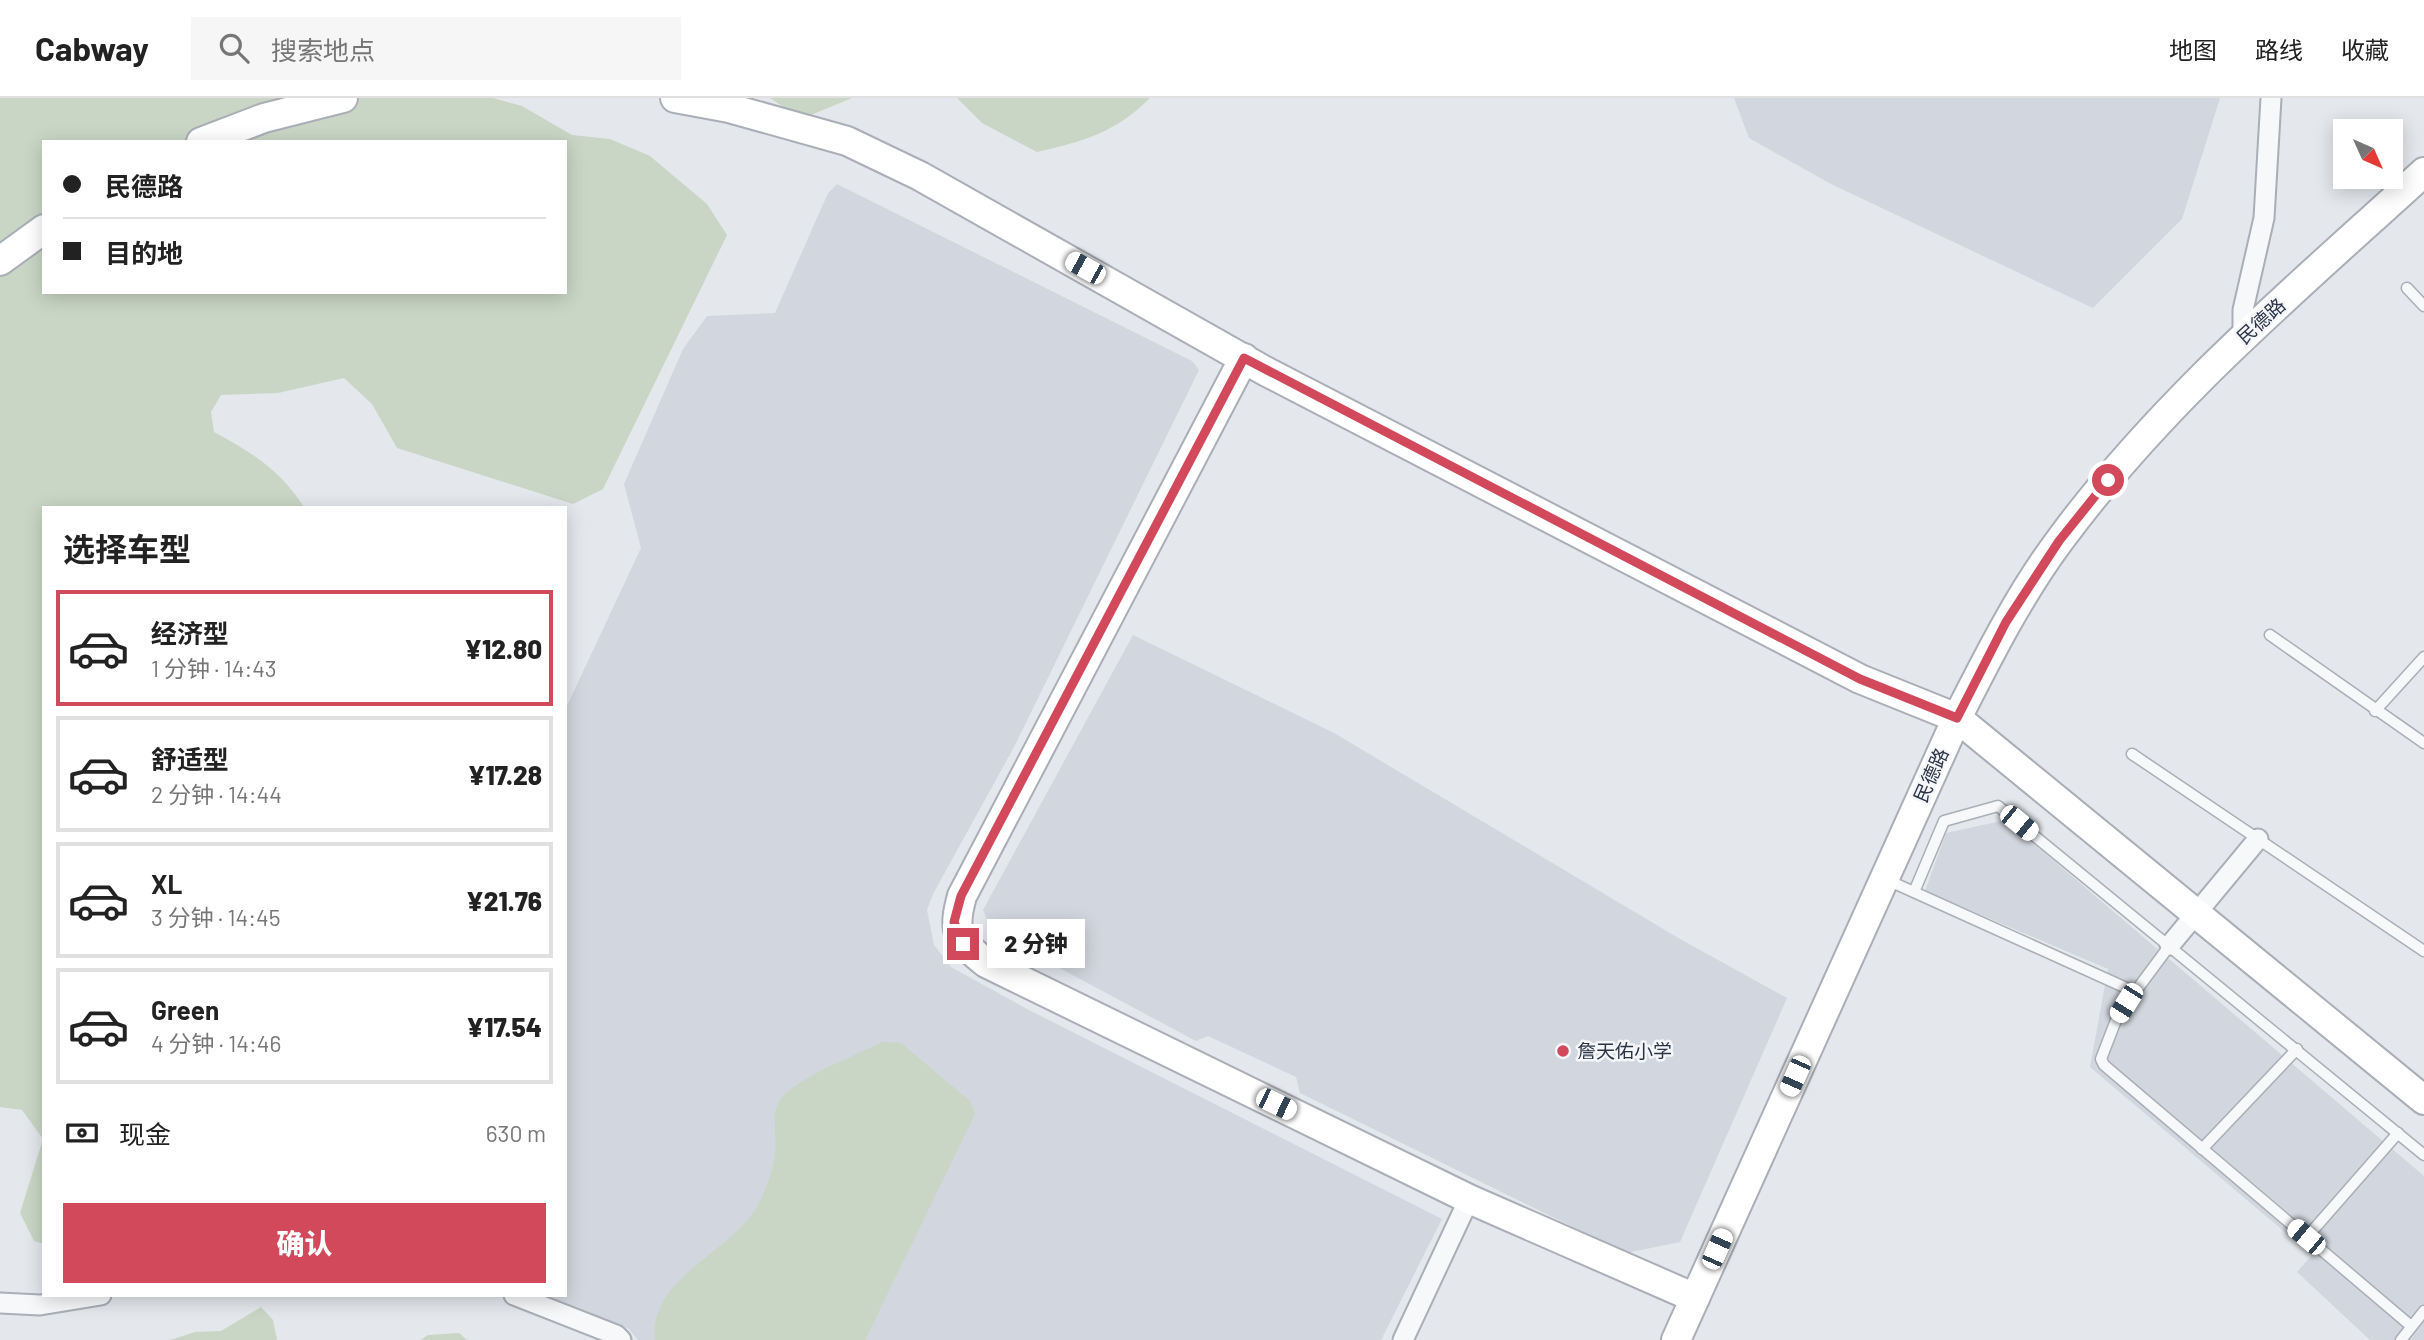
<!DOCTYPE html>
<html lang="zh">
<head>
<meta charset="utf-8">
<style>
  :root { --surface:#fff; --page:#f6f6f6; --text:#222; --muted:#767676; --line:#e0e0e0; --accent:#d1495b }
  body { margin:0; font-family:Barlow,"Noto Sans SC",sans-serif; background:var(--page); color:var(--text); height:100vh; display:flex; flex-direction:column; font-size:26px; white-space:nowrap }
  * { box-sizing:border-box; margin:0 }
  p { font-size:23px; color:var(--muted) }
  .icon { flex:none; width:38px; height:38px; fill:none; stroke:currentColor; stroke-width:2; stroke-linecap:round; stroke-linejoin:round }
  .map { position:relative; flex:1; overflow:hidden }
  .side { position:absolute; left:42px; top:408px; width:525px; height:791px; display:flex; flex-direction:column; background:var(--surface); border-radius:0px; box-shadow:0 4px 18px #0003 }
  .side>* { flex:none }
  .guide { position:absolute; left:42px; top:42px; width:525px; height:154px; border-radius:0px; box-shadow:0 4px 18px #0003; display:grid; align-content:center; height:154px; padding:0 21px; background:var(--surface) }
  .needle { width:46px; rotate:135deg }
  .fabs { position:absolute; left:2333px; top:21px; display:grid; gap:14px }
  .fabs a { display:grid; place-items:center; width:70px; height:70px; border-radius:0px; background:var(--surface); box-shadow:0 4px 18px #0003; font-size:35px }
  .end { position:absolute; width:32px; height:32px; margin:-16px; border:9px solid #d1495b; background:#fff; box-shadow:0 0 0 4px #fff }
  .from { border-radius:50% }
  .bubble { position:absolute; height:49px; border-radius:0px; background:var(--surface); box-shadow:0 4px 18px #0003; font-size:23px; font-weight:800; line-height:49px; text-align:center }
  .car { position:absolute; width:21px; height:42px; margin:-21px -10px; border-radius:9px; box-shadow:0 0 5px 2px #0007; background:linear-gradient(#fff 24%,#345 0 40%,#fff 0 76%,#345 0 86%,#fff 0) }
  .guide b { display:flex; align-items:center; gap:24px; height:66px; font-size:26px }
  .guide b+b { border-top:2px solid var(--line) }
  .guide i { width:18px; height:18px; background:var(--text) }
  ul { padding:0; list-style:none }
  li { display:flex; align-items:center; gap:21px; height:116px; margin:0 14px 10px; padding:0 7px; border:4px solid var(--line); border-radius:0px }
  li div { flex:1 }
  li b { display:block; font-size:26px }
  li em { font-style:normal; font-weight:800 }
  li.active { border-color:var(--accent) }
  li>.icon { width:63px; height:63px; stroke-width:1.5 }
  h2 { padding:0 21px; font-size:32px; line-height:84px }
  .pay { display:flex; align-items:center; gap:18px; height:77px; padding:0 21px; font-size:26px }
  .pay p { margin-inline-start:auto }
  .action { display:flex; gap:14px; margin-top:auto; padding:14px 21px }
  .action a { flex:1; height:80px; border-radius:0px; background:var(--accent); color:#fff; font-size:28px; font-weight:800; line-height:80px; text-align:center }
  header { display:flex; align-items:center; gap:42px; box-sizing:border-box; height:98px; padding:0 35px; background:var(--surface); border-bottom:2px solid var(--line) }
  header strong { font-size:33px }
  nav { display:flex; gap:38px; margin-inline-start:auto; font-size:24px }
  .search { width:490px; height:63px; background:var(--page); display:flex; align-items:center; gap:18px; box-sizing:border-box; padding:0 24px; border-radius:0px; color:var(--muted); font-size:26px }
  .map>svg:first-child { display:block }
</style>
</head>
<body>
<header>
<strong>Cabway</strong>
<div class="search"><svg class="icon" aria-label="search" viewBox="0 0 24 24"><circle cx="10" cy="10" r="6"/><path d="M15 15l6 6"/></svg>搜索地点</div>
<nav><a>地图</a><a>路线</a><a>收藏</a></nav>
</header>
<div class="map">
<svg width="2424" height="1242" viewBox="0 0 2424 1242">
  <rect width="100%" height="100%" fill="#e4e7ec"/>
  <!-- built -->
  <g fill="#d2d6de">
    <polygon points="1734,0 2220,0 2182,121 2093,210 1831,86 1749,40"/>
    <polygon points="837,86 1192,263 1199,272 1014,649 933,796 927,812 934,847 951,869 1025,910 1442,1121 1381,1242 638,1242 629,1231 546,1197 565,1197 565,612 641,450 624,386 683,251 707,218 775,215 828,95"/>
    <polygon points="1133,537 1334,635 1680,841 1787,900 1680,1144 1626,1155 1300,995 1296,979 1208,938 1196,943 1005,841 990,828 983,812"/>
    <polygon points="2006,722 2424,1078 2424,1242 2370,1242 2297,1174 2312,1157 2090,969 2108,871 1925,793 1946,735"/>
  </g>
  <!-- green -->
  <g fill="#c9d6c5" fill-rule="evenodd">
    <path d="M0 0H493L522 8 572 37 610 41 650 58 707 106 727 137 603 391 573 406 397 350 372 306 344 280 278 295 221 297 211 314 214 334C253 355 280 372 304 409L44 410V1146L34 1143 20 1115 43 1041 22 1012 0 1009ZM44 44H565V194H44Z"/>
    <polygon points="770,0 852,0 801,21"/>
    <path d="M957 0H1150C1115 35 1084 43 1037 54L982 25Z"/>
    <path d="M882 944 901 945 970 1003 975 1016 865 1242H655C648 1183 725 1156 753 1115 764 1098 773 1075 775 1055 778 1038 769 1011 783 998 809 974 851 960 882 944Z"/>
    <polygon points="261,1209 273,1222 277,1242 170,1242 195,1234 221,1233"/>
    <polygon points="459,1235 467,1242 421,1242 428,1237"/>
  </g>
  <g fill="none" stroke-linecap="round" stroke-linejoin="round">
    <defs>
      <g id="lane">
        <polyline points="2407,190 2424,208"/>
        <polyline points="2270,537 2424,645"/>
        <polyline points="2375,613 2424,559"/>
        <polyline points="2132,656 2424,853"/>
        <polyline points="1885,781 2133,893"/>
        <polyline points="1914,794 1944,723 1998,708 2424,1057"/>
        <polyline points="2170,847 2118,917 2101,961 2104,967 2411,1228"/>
        <polyline points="2202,1051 2297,951"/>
        <polyline points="2307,1139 2398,1035"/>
        <polyline points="2401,1242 2424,1213"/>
      </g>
      <g id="street">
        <polyline points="2243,239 2243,212 2264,120 2271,0"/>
        <polyline points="2170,847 2258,741"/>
        <polyline points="514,1197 616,1237 621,1242"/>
        <polyline points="0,1205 40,1207 101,1197"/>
        <polyline points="1403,1242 1469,1101"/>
      </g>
      <g id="secondary">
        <polyline points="675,0 729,10 847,43 920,78 1267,274 1860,581 1957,620 2424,1002"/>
        <polyline points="201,44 264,20 343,0"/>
        <polyline points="0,163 44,131"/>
        <path d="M1244 260 962 798C952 834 957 842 986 865L1469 1101 1695 1200"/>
        <path d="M1676 1242 1957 620C1988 559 2019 497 2060 442 2163 302 2296 191 2424 74"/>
      </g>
    </defs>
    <!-- lane casing -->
    <use href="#lane" stroke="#a9aeb7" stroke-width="13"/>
    <!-- street casing -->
    <use href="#street" stroke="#a9aeb7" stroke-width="23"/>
    <!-- secondary casing -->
    <use href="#secondary" stroke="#a9aeb7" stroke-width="32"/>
    <!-- lane -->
    <use href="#lane" stroke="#f7f8fa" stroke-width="10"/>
    <!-- street -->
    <use href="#street" stroke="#f7f8fa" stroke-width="19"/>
    <!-- secondary -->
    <use href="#secondary" stroke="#fff" stroke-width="28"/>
  </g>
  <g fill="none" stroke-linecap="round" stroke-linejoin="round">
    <!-- route -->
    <polyline stroke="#d1495b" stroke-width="9" points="963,846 954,824 961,798 1244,260 1860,581 1957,620 2006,524 2059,443 2108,382"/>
  </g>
  <!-- markers -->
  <circle fill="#d1495b" stroke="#f4f6f9" stroke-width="2.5" cx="1563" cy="953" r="7"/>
  <g text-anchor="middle" stroke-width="5" stroke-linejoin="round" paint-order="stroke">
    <!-- street labels -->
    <g font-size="19" fill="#2b3445" stroke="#f4f6f9">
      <text transform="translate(2261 223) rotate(-42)" y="7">民德路</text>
      <text transform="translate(1931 677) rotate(-66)" y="7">民德路</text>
    </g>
    <!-- poi labels -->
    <g font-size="19" fill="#2b3445" stroke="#f4f6f9" text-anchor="start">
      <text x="1577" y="960">詹天佑小学</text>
    </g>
  </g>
</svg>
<div class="fabs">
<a><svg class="needle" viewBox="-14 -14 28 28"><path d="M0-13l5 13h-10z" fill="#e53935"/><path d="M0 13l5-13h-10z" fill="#767676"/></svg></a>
</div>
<i class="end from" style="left:2108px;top:382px"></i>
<i class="end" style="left:963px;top:846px"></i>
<div class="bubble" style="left:987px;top:821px;width:98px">2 分钟</div>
<i class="car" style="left:1085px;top:170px;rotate:299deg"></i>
<i class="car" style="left:2019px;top:725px;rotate:129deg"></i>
<i class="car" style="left:2126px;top:905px;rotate:212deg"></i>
<i class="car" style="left:1795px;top:978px;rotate:204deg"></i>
<i class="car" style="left:1276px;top:1006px;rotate:116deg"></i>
<i class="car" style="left:2306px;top:1139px;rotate:310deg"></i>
<i class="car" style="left:1717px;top:1151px;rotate:24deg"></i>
<div class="guide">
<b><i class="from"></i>民德路</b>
<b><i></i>目的地</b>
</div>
<section class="side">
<h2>选择车型</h2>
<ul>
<li class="active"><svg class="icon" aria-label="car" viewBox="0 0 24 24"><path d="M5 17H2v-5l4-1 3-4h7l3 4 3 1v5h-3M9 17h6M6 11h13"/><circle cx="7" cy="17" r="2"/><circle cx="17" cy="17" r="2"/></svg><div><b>经济型</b><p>1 分钟 · 14:43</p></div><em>¥12.80</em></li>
<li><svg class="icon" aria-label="car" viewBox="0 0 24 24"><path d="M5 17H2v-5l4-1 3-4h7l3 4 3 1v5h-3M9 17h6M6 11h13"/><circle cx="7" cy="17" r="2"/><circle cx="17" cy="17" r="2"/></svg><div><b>舒适型</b><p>2 分钟 · 14:44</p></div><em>¥17.28</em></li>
<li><svg class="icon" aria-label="car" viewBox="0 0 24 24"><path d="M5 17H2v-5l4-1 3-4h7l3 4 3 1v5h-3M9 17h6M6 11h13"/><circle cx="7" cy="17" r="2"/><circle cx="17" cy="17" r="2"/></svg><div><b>XL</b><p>3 分钟 · 14:45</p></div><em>¥21.76</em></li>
<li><svg class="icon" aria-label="car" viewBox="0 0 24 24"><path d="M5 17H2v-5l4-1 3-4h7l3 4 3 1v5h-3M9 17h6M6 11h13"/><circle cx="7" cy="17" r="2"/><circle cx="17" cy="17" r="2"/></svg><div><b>Green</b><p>4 分钟 · 14:46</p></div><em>¥17.54</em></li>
</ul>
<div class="pay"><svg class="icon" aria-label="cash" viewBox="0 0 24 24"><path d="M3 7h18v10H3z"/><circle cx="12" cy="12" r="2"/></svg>现金<p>630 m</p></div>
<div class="action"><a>确认</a></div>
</section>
</div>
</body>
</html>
